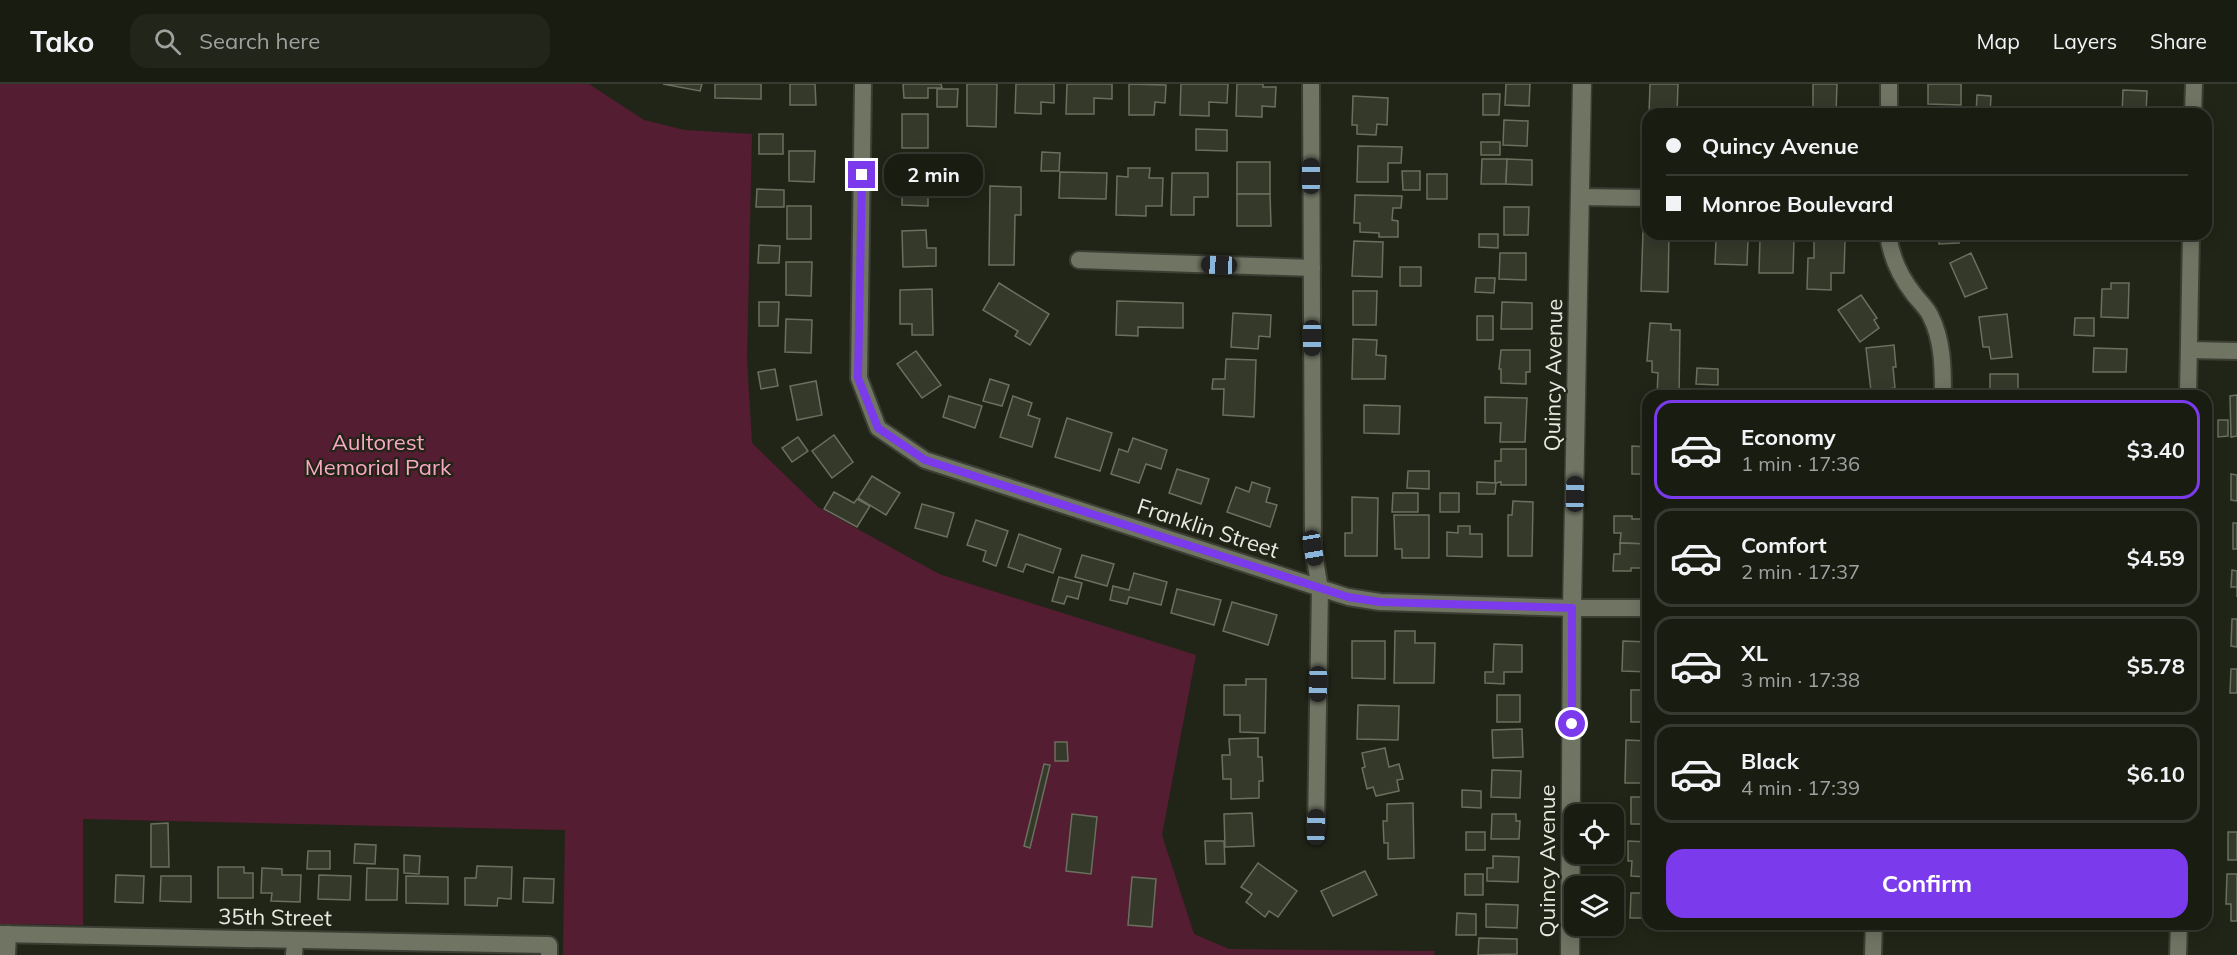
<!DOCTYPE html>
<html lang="en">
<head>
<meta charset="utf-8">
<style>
  :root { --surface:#191c11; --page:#22251a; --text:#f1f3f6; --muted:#9fa19f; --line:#373a31; --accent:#7c3aed }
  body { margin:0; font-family:Mulish,sans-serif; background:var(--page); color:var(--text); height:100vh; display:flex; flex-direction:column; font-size:22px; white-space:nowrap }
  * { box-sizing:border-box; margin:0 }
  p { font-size:20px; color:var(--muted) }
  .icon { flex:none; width:33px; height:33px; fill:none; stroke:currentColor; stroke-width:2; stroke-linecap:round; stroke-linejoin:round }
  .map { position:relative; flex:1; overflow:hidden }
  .drawer { position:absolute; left:1642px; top:306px; width:570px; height:540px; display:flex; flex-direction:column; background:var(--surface); border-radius:18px; box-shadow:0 3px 15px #0003,0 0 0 2px var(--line) }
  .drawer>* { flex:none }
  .guide { position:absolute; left:1642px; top:24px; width:570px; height:132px; border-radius:18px; box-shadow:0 3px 15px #0003,0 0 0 2px var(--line); display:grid; align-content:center; height:132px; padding:0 24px; background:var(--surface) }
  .tools { position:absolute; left:1564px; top:720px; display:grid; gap:12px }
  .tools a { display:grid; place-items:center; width:60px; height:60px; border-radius:12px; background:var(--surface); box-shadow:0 3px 15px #0003,0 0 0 2px var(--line); font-size:30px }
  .end { position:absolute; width:27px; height:27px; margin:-14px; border:8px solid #7c3aed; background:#fff; box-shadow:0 0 0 3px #fff }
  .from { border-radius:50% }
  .bubble { position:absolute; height:42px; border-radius:18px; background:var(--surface); box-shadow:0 3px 15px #0003,0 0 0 2px var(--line); font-size:20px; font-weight:700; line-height:42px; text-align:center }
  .car { position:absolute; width:18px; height:36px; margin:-18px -9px; border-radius:8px; box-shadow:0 0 4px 2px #0007; background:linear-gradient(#222 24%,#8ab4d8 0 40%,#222 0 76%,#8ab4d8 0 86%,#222 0) }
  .guide b { display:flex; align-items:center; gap:21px; height:57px; font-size:22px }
  .guide b+b { border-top:2px solid var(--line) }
  .guide i { width:15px; height:15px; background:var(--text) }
  ul { padding:10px 0 0; list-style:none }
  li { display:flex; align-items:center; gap:18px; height:99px; margin:0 12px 9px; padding:0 12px; border:3px solid var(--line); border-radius:18px }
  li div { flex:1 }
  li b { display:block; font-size:22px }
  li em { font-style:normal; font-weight:700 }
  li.on { border-color:var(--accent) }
  li>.icon { width:54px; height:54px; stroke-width:1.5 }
  .button { display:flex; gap:12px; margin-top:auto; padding:12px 24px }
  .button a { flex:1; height:69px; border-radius:18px; background:var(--accent); color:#fff; font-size:24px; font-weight:700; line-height:69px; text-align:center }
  header { display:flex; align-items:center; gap:36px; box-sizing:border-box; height:84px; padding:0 30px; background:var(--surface); border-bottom:2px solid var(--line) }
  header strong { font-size:28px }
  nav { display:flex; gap:33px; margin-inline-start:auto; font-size:21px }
  .search { width:420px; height:54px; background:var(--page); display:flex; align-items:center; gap:15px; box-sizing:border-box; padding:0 21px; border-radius:18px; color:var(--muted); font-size:22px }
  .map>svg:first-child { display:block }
</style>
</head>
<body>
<header>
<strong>Tako</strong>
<div class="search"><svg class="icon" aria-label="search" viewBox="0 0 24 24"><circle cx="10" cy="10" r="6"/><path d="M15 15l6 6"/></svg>Search here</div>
<nav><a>Map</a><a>Layers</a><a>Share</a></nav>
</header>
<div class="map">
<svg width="2237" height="871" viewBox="0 0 2237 871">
  <rect width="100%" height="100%" fill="#212517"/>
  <!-- green -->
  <polygon fill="#541d32" points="0,0 589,0 644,36 685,46 752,50 747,275 752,359 818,423 939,490 1196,571 1162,751 1194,850 1229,865 1435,867 1434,871 563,871 565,746 83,735 83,841 0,840"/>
  <!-- building -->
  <g fill="#35392a" stroke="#6a6f5e" stroke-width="1.5">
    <polygon points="663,0 702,0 700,7"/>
    <polygon points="715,0 761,0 761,15 715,14"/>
    <polygon points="790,0 815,0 816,21 790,21"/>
    <polygon points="903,0 941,0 942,4 928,4 928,14 904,14"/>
    <polygon points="967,0 997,0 996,43 967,42"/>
    <polygon points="1016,0 1054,0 1054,19 1041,18 1041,30 1015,29"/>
    <polygon points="1067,0 1112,0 1112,15 1094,14 1094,30 1066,30"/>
    <polygon points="1129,0 1166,1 1165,19 1155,18 1154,31 1129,31"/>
    <polygon points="1181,0 1228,0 1227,19 1209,18 1209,32 1180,31"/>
    <polygon points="1237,0 1263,0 1263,3 1276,3 1275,23 1262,22 1262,33 1236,32"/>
    <polygon points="1506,0 1530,0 1529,22 1505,21"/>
    <polygon points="1650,0 1678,0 1677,30 1649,30"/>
    <polygon points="1813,0 1837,0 1836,30 1813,30"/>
    <polygon points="1928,0 1961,0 1961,21 1928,20"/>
    <polygon points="937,5 958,5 957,23 937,23"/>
    <polygon points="2123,6 2147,7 2146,30 2122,30"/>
    <polygon points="1483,10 1500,10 1499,31 1483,31"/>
    <polygon points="1977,11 1991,12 1990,30 1976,30"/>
    <polygon points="1353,12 1388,14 1387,41 1377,40 1376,51 1357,50 1357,41 1352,41"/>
    <rect x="902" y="30" width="26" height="34"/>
    <polygon points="1504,36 1528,37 1527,62 1503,61"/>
    <polygon points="1196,45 1227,46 1227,67 1196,66"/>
    <rect x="759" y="50" width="24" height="20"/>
    <rect x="1481" y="58" width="19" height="13"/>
    <polygon points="1358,62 1402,63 1401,79 1388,79 1388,98 1357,98"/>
    <polygon points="789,67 815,67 814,98 789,97"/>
    <polygon points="1042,68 1060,69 1059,87 1041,87"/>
    <polygon points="1482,75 1507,75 1506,100 1481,100"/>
    <polygon points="1507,75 1532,76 1532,101 1506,100"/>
    <rect x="1237" y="78" width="33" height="32"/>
    <polygon points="1128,84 1150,84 1149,94 1163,94 1162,122 1146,122 1146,132 1116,131 1117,92 1128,93"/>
    <polygon points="1402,87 1420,87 1420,106 1403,106"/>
    <polygon points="1060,88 1107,89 1106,115 1059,114"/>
    <polygon points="902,89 928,90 928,122 902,121"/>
    <polygon points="1172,89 1208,89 1208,113 1194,113 1194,131 1171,131"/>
    <rect x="1427" y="90" width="20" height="25"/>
    <polygon points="990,102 1021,103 1021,131 1015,131 1014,181 989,181"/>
    <polygon points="757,105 784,106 784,123 756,123"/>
    <polygon points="1237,110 1270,110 1271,142 1237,142"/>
    <polygon points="1355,111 1402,112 1401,124 1393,124 1392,136 1398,137 1398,153 1379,153 1379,149 1360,148 1360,139 1354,139"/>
    <rect x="787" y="122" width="24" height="33"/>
    <polygon points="1504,123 1529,123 1528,151 1504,151"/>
    <polygon points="926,146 927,164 936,164 936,182 903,183 902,147"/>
    <polygon points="1643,148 1669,150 1668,208 1641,207"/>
    <polygon points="1479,150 1498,150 1498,164 1479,163"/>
    <polygon points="1934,150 1959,150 1959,159 1939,160 1939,150"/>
    <polygon points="1760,155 1794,156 1793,189 1759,189"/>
    <polygon points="1716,156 1748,156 1747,181 1715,180"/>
    <polygon points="1814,156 1845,157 1844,189 1831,189 1831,206 1807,205 1808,174 1814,174"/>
    <polygon points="1354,157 1383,158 1382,193 1352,192"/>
    <polygon points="759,161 780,162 779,179 758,179"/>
    <polygon points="1500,169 1526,169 1526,196 1499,195"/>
    <polygon points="1971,169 1987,204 1965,213 1950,179"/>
    <polygon points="786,178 812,178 811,212 786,211"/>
    <rect x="1400" y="183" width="21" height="19"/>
    <polygon points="1476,194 1495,194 1494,209 1475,208"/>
    <polygon points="999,199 1049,230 1030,261 1015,252 1018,247 983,226"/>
    <polygon points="2111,199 2129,199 2128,234 2101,233 2102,205 2111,205"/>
    <polygon points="932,205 933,251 912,251 912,240 900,240 900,206"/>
    <polygon points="1353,207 1377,207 1376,241 1353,241"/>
    <polygon points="1861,211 1877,234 1874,236 1879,244 1860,258 1838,226"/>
    <polygon points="1117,217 1183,219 1183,244 1138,243 1138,252 1116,251"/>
    <polygon points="759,218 779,218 778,242 759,242"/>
    <polygon points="1502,218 1532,219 1532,245 1501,245"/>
    <polygon points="1233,229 1271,231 1270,253 1259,252 1258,265 1231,263"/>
    <polygon points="2007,230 2012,273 1991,275 1989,263 1983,263 1979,233"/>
    <rect x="1477" y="232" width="16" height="24"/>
    <polygon points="2075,234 2094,234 2094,252 2074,251"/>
    <polygon points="786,235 812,236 811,269 785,268"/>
    <polygon points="1650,239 1671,240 1671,246 1680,246 1679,312 1657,312 1658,289 1652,288 1652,277 1647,277"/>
    <polygon points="1353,255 1377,256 1376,271 1386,272 1385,295 1352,295"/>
    <polygon points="1894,261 1896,283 1893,283 1895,304 1871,307 1866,264"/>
    <polygon points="2094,264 2127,265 2126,288 2093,288"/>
    <polygon points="1501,266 1530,266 1530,288 1526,288 1526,300 1501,299 1501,285 1499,285"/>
    <polygon points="916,267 941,301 922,314 897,280"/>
    <polygon points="1226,275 1256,276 1254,333 1223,331 1224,305 1212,305 1213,295 1225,295"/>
    <polygon points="1697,284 1718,285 1718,301 1696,300"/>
    <polygon points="775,285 778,302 761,305 758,288"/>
    <rect x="1990" y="290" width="28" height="22"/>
    <polygon points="990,295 1009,301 1002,322 983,317"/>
    <polygon points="816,297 822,331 797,336 790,302"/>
    <rect x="2106" y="306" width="24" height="6"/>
    <polygon points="2237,311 2237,352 2231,353 2230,312"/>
    <polygon points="949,312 982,322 975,344 943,333"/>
    <polygon points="1013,312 1032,319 1028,331 1040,335 1032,363 1000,353"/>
    <polygon points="1485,313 1527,314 1525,358 1500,358 1501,339 1485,339"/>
    <polygon points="1364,321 1400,322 1399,350 1364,349"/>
    <polygon points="1067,334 1112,349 1100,387 1055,373"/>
    <polygon points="2218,336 2228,336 2228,352 2218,353"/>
    <polygon points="834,351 853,378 832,394 812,367"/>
    <polygon points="798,353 808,367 792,378 782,364"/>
    <polygon points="1133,354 1167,366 1161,385 1146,380 1139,399 1111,390 1119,365 1128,368"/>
    <polygon points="1632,362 1648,363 1648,390 1632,390"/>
    <polygon points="1501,365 1526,365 1526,401 1501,401 1501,398 1495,399 1495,377 1501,377"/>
    <polygon points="1177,385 1209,395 1201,420 1169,409"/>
    <polygon points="1408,387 1429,387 1429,405 1407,404"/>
    <polygon points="2231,390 2237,391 2237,417 2231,416"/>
    <polygon points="872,392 900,409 886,431 858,414"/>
    <polygon points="1252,398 1270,404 1266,418 1277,421 1270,443 1227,428 1236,403 1249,408"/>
    <polygon points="1477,398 1496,399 1495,410 1477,410"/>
    <polygon points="834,408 854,419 857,415 870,422 857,443 824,425"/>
    <polygon points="1393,409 1418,409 1418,428 1392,428"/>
    <rect x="1440" y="409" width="19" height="19"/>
    <polygon points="1352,413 1378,414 1377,472 1345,472 1345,449 1352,449"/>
    <polygon points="1513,417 1533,418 1532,472 1508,472 1508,431 1512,431"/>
    <polygon points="922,420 954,429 947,453 915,444"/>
    <polygon points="1394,431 1429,431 1429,474 1402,474 1402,465 1395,465"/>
    <polygon points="1614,432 1632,432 1632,435 1648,435 1648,460 1620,459 1621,449 1614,449"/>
    <polygon points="976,436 1008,447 996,482 983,477 986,467 967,461"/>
    <rect x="2233" y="439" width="4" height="26"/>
    <polygon points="1458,442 1470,442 1470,450 1482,450 1482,473 1447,472 1447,448 1458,449"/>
    <polygon points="1019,450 1061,465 1053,489 1026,480 1023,488 1008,483"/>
    <polygon points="1620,459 1648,460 1648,484 1631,484 1631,487 1613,487 1614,470 1620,470"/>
    <polygon points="1082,471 1114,480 1107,502 1075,493"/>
    <polygon points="2232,486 2237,487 2237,513 2237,503 2231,503"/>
    <polygon points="1134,489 1167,498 1161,521 1129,513 1127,520 1110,516 1113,502 1129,506"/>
    <polygon points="1059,493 1082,499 1078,515 1067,512 1064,520 1052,517"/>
    <polygon points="1177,505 1221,516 1214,541 1171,529"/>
    <polygon points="1232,518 1277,531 1268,561 1223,547"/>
    <polygon points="2232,535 2237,535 2237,563 2231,562"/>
    <polygon points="1395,547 1415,547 1415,559 1435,559 1434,599 1394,599"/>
    <polygon points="1352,557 1385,557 1385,595 1352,594"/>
    <polygon points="1623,557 1648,558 1648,588 1622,587"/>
    <polygon points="1494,560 1522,561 1522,588 1504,588 1504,600 1485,599 1485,588 1493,588"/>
    <polygon points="2231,585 2237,585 2237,609 2230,609"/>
    <polygon points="1246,595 1266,595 1265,649 1240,648 1240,631 1224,631 1224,601 1246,601"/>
    <rect x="1631" y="606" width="17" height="32"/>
    <rect x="1497" y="611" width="23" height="27"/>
    <polygon points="1358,621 1399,622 1398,656 1357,655"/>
    <polygon points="1522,645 1523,673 1493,674 1492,646"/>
    <polygon points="1258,654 1258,673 1262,673 1263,697 1259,697 1259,714 1231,715 1231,695 1223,695 1222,671 1230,671 1229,655"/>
    <polygon points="1626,656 1648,657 1648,699 1625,699"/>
    <polygon points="1055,658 1067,658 1068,677 1055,677"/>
    <polygon points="1385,664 1389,683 1399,680 1403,695 1397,696 1399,707 1376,712 1373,703 1367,705 1362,684 1365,683 1362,669"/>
    <polygon points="1044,680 1050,681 1030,764 1024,762"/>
    <polygon points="1492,686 1521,687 1520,714 1491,713"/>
    <polygon points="1462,706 1481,707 1481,724 1462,723"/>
    <rect x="1631" y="713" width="17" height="27"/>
    <polygon points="1413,719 1414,774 1388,775 1388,759 1384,759 1383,737 1387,737 1387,720"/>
    <polygon points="1252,729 1254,762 1225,763 1224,730"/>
    <polygon points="1072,730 1097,733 1091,790 1066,787"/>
    <polygon points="1492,730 1516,730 1516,737 1520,737 1519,755 1491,755"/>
    <polygon points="168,739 169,783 151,783 151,740"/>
    <rect x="1466" y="748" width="19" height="18"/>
    <rect x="2228" y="748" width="9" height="28"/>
    <polygon points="1205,757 1224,757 1225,780 1206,780"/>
    <polygon points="1628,757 1648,758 1648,793 1631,792 1632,777 1628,777"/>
    <polygon points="355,760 376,761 375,780 354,779"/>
    <polygon points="308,767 330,767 330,785 307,785"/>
    <polygon points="404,771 420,772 419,790 404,789"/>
    <polygon points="1493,772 1519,773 1518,798 1487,797 1487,784 1493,784"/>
    <polygon points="1258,779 1297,807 1278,833 1269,827 1265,833 1246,818 1252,810 1241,803"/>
    <polygon points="477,782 512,783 511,815 498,814 497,822 465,821 465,794 476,794"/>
    <polygon points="218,783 244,783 244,789 253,789 253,814 218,814"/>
    <polygon points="262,784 282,785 282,791 301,791 300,818 271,817 272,809 261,809"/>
    <polygon points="367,784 398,785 397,816 366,816"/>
    <polygon points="1365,787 1377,811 1333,832 1321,807"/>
    <rect x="1465" y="790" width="18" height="21"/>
    <polygon points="2227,790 2237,790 2237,837 2231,837 2231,820 2226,820"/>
    <polygon points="116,791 144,792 143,819 115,818"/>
    <polygon points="319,791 351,792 350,816 318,815"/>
    <polygon points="161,792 191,792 191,818 160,817"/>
    <polygon points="406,792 448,793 448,820 406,819"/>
    <polygon points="1132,793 1156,795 1152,843 1128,841"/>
    <polygon points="524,794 554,795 553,819 523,818"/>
    <polygon points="1631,809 1648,809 1648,834 1630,834"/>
    <polygon points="1486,820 1518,821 1517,844 1486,843"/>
    <polygon points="1457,829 1476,830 1476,851 1456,851"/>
    <polygon points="1479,854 1517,855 1517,870 1478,871"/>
  </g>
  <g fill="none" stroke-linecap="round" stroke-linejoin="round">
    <defs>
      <g id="minor">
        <polyline points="863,0 859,294 878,344 925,376 1348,513 1380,518 1572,524 1648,524"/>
        <polyline points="1311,0 1313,464 1320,505 1316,743"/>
        <polyline points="1889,30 1889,0"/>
        <polyline points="2193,30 2194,0"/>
        <polyline points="1580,113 1648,114"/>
        <path d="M1888 150C1891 173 1899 191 1913 209 1918 216 1926 223 1930 231 1943 256 1943 284 1943 312"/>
        <polyline points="1079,176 1312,184"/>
        <polyline points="2189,266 2237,267"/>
        <polyline points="2188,312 2191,150"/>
        <polyline points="0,850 549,861 549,871"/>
        <polyline points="7,871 8,850"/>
        <polyline points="294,871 295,856"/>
        <polyline points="1873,871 1874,840"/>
        <polyline points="2178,871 2179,840"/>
      </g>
      <polyline id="tertiary" points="1570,871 1572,524 1582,0"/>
    </defs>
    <!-- minor casing -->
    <use href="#minor" stroke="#3c3e34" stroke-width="20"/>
    <!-- tertiary casing -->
    <use href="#tertiary" stroke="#3c3e34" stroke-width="21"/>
    <!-- minor -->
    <use href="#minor" stroke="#6f7463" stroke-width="16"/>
    <!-- tertiary -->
    <use href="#tertiary" stroke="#6f7463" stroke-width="18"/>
  </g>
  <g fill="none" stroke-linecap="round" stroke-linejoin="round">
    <!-- route -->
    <polyline stroke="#7c3aed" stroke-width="8" points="862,91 858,294 878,344 925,376 1348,513 1380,518 1572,524 1572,640"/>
  </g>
  <g text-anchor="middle" stroke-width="4.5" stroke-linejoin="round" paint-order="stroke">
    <!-- street labels -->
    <g font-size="22" fill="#e8eae1" stroke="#212517">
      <text transform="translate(1553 291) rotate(-89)" y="8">Quincy Avenue</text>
      <text transform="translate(1208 444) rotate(18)" y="8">Franklin Street</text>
      <text transform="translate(1547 777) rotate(-90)" y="8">Quincy Avenue</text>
      <text transform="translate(275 833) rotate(1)" y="8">35th Street</text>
    </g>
    <!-- park labels -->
    <g font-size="22" fill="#faa8c1" stroke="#212517">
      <text x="378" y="366">Aultorest<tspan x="378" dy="25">Memorial Park</tspan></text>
    </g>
  </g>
</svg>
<div class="tools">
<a><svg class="icon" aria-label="locate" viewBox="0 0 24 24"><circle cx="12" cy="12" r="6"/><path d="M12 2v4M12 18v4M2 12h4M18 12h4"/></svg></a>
<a><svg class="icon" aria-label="layers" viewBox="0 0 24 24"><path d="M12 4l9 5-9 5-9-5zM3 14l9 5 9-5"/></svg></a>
</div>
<i class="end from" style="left:1572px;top:640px"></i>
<i class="end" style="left:862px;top:91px"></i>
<div class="bubble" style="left:884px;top:70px;width:99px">2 min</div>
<i class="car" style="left:1311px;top:92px;rotate:0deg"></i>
<i class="car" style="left:1219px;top:181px;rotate:272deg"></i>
<i class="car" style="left:1312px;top:254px;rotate:180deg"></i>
<i class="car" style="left:1575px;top:410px;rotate:1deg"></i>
<i class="car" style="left:1313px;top:464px;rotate:171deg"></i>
<i class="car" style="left:1318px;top:600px;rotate:181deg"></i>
<i class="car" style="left:1316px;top:743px;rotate:1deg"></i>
<div class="guide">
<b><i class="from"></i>Quincy Avenue</b>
<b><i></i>Monroe Boulevard</b>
</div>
<section class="drawer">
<ul>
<li class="on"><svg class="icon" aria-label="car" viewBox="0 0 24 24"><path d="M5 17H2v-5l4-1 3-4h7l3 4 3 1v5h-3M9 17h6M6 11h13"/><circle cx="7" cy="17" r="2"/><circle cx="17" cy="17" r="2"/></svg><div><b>Economy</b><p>1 min · 17:36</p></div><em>$3.40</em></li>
<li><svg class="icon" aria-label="car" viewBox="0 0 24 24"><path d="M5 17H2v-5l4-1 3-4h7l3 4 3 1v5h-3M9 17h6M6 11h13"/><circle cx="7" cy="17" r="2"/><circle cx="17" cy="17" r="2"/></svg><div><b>Comfort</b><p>2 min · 17:37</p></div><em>$4.59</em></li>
<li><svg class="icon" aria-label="car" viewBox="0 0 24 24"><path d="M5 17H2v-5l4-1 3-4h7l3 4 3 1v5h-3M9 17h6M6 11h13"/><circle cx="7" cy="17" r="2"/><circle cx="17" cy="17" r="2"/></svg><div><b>XL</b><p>3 min · 17:38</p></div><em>$5.78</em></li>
<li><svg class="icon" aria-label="car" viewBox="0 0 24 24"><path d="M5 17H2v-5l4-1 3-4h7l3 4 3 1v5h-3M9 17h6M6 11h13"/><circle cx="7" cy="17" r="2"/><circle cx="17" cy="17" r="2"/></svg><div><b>Black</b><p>4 min · 17:39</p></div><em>$6.10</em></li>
</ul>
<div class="button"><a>Confirm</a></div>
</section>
</div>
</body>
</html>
